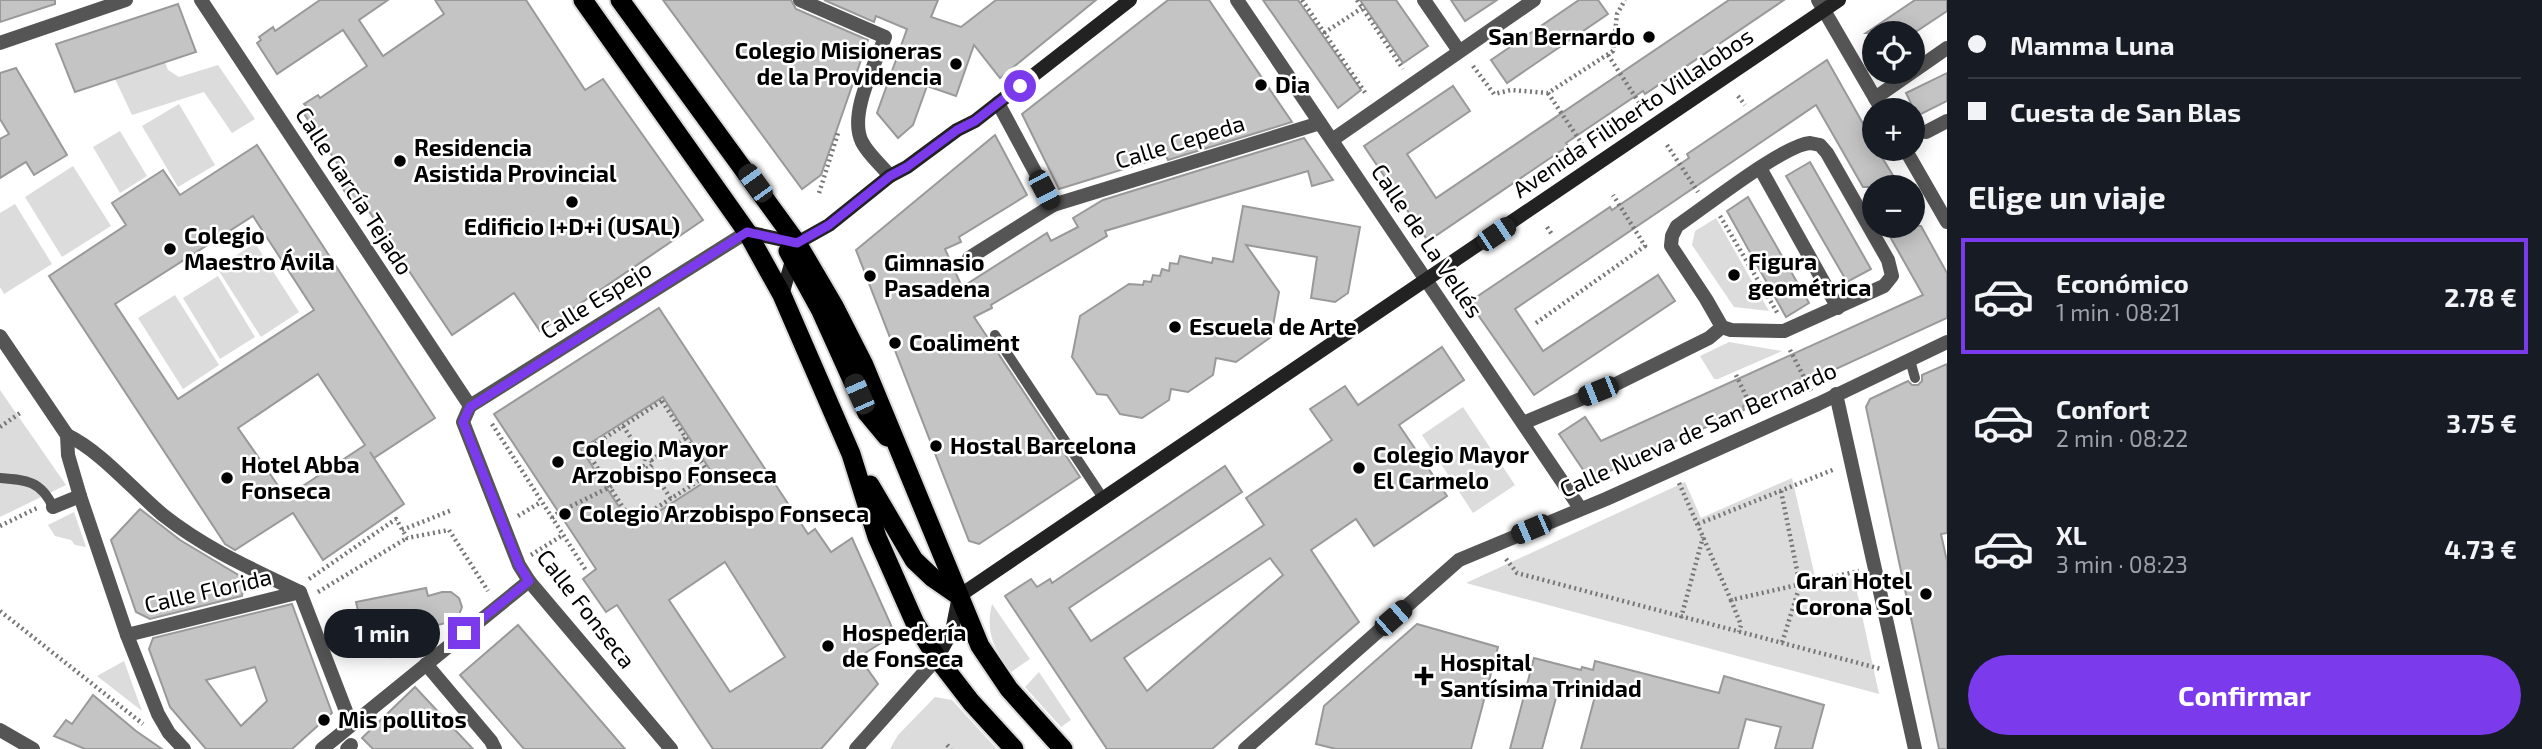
<!DOCTYPE html>
<html lang="es">
<head>
<meta charset="utf-8">
<style>
  :root { --surface:#171b24; --page:#20242c; --text:#f1f3f6; --muted:#9ea1a6; --line:#363941; --accent:#7c3aed }
  body { margin:0; font-family:"Exo 2",sans-serif; background:var(--page); color:var(--text); height:100vh; display:flex; flex-direction:column; font-size:26px; white-space:nowrap }
  * { box-sizing:border-box; margin:0 }
  p { font-size:23px; color:var(--muted) }
  .icon { flex:none; width:38px; height:38px; fill:none; stroke:currentColor; stroke-width:2; stroke-linecap:round; stroke-linejoin:round }
  .map { position:relative; flex:1; overflow:hidden }
  .drawer { display:flex; flex-direction:column; background:var(--surface); width:595px }
  .drawer>* { flex:none }
  .hud { display:grid; align-content:center; height:154px; padding:0 21px; background:var(--surface) }
  .controls { position:absolute; left:1862px; top:21px; display:grid; gap:14px }
  .controls a { display:grid; place-items:center; width:63px; height:63px; border-radius:50%; background:var(--surface); box-shadow:0 4px 18px #0003; font-size:35px }
  .end { position:absolute; width:32px; height:32px; margin:-16px; border:9px solid #7c3aed; background:#fff; box-shadow:0 0 0 4px #fff }
  .from { border-radius:50% }
  .bubble { position:absolute; height:49px; border-radius:24px; background:var(--surface); box-shadow:0 4px 18px #0003; font-size:23px; font-weight:700; line-height:49px; text-align:center }
  .car { position:absolute; width:21px; height:42px; margin:-21px -10px; border-radius:9px; box-shadow:0 0 5px 2px #0007; background:linear-gradient(#222 24%,#8ab4d8 0 40%,#222 0 76%,#8ab4d8 0 86%,#222 0) }
  .hud b { display:flex; align-items:center; gap:24px; height:66px; font-size:26px }
  .hud b+b { border-top:2px solid var(--line) }
  .hud i { width:18px; height:18px; background:var(--text) }
  ul { padding:0; list-style:none }
  li { display:flex; align-items:center; gap:21px; height:116px; margin:0 14px 10px; padding:0 7px; border:4px solid transparent; border-radius:0px }
  li div { flex:1 }
  li b { display:block; font-size:26px }
  li em { font-style:normal; font-weight:700 }
  li.on { border-color:var(--accent) }
  li>.icon { width:63px; height:63px; stroke-width:1.5 }
  h2 { padding:0 21px; font-size:32px; line-height:84px }
  .action { display:flex; gap:14px; margin-top:auto; padding:14px 21px }
  .action a { flex:1; height:80px; border-radius:42px; background:var(--accent); color:#fff; font-size:28px; font-weight:700; line-height:80px; text-align:center }
  main { display:flex; flex:1; min-height:0 }
  .map>svg:first-child { display:block }
</style>
</head>
<body>
<main>
<div class="map">
<svg width="1947" height="749" viewBox="0 0 1947 749">
  <rect width="100%" height="100%" fill="#fff"/>
  <!-- green -->
  <g fill="#dcdcdc">
    <polygon points="165,62 168,70 179,77 218,65 255,119 232,133 204,92 132,115 115,79"/>
    <polygon points="179,104 215,165 178,187 142,126"/>
    <polygon points="120,131 147,176 120,193 93,147"/>
    <polygon points="73,166 111,226 62,257 25,197"/>
    <polygon points="15,204 52,264 4,294 0,287 0,213"/>
    <polygon points="1716,218 1769,311 1734,307 1692,245 1695,231"/>
    <polygon points="255,243 299,312 261,337 217,268"/>
    <polygon points="218,276 255,337 220,359 183,298"/>
    <polygon points="175,295 219,365 183,389 138,318"/>
    <polygon points="1729,342 1782,351 1718,379 1714,379 1700,356"/>
    <polygon points="0,390 66,485 0,517"/>
    <polygon points="663,397 714,476 633,528 581,449"/>
    <polygon points="1463,407 1515,485 1473,513 1422,435"/>
    <polygon points="1792,478 1817,585 1854,578 1879,694 1466,583 1685,482 1701,518"/>
    <polygon points="74,512 86,547 75,545 71,540 55,536 48,525"/>
    <path d="M992 604 1030 659 1011 672C994 649 985 633 992 604Z"/>
    <polygon points="124,661 142,711 97,676"/>
    <polygon points="1039,672 1071,720 1061,727 1025,687"/>
    <polygon points="935,697 952,700 997,749 890,749 898,735"/>
  </g>
  <!-- building -->
  <g fill="#c4c4c4" stroke="#999" stroke-width="2" fill-rule="evenodd">
    <polygon points="0,0 55,0 55,4 0,22"/>
    <polygon points="320,0 388,0 359,20 383,56 444,14 435,0 526,0 585,90 603,79 703,220 540,331 514,293 452,335 362,201 354,206 345,192 335,177 343,172 302,111 307,107 304,104 318,95 320,98 367,66 343,30 277,74 257,43 261,40 259,37 273,27 275,31"/>
    <polygon points="663,0 791,0 796,9 868,40 821,175 802,189"/>
    <polygon points="824,0 938,0 931,17 961,27 996,0 1096,0 1000,78 974,45 956,96 927,86 913,125 898,138 877,113 907,29 876,16 874,22"/>
    <polygon points="1168,0 1209,0 1292,122 1168,160 1166,156 1059,189 1022,114"/>
    <polygon points="1263,0 1298,0 1361,90 1338,108"/>
    <polygon points="1360,0 1396,0 1428,46 1403,63"/>
    <polygon points="1451,0 1497,0 1465,21"/>
    <polygon points="1579,0 1598,0 1608,14 1507,83 1491,60"/>
    <polygon points="1729,0 1784,0 1645,94 1643,91 1566,143 1568,146 1428,241 1364,146 1453,86 1470,111 1407,154 1436,198"/>
    <polygon points="1915,0 1947,0 1947,11 1914,33 1866,33"/>
    <polygon points="178,4 196,52 75,92 56,44"/>
    <polygon points="1827,60 1874,143 1874,149 1877,149 1900,187 1863,187 1816,105 1515,309 1543,351 1658,275 1675,301 1534,395 1469,302 1610,207 1612,210 1689,158 1687,154"/>
    <polygon points="16,68 67,155 34,175 26,162 0,178 0,139 9,134 0,119 0,73"/>
    <polygon points="1947,73 1947,101 1917,116 1906,93"/>
    <polygon points="995,135 1027,195 959,237 961,242 945,249 962,287 1047,233 1051,241 1078,227 1073,218 1103,200 1304,138 1333,180 1312,186 1308,171 1105,231 1107,236 991,305 992,308 974,317 1080,477 979,544 969,541 856,250"/>
    <path d="M257 145 435 418 374 458 370 452 404 504 323 560 293 513 235 550 225 544 49 276 126 225 112 203 163 170 180 195ZM253 216 314 310 178 399 115 304ZM318 374 365 445 286 497 238 428Z"/>
    <polygon points="1810,162 1871,269 1847,282 1786,176"/>
    <polygon points="1748,197 1809,303 1786,317 1727,211"/>
    <polygon points="1243,206 1360,227 1348,293 1335,302 1311,298 1317,257 1246,245 1279,292 1271,337 1236,362 1216,358 1213,375 1188,392 1171,389 1169,400 1142,418 1120,414 1107,395 1097,394 1072,357 1080,316 1129,284 1143,285 1144,281 1151,282 1153,275 1160,276 1162,269 1169,271 1170,263 1178,264 1180,256 1212,263 1213,258 1233,262"/>
    <polygon points="1884,226 1921,226 1947,273 1947,318 1812,380 1810,375 1743,406 1744,410 1590,480 1559,434 1585,417 1601,441 1923,295"/>
    <path d="M659 308 808 534 815 529 831 552 852 538 895 634 859 657 878 684 821 749H713L617 605 606 612 583 579 596 569 494 414ZM663 397 714 476 633 528 581 449ZM725 562 785 657 730 692 669 600Z"/>
    <path d="M1442 347 1464 380 1399 425 1447 496 1374 546 1356 519 1311 550 1359 622 1212 749H1107L1005 596 1031 579 1037 587 1050 579 1052 583 1225 466 1242 492 1069 608 1091 641 1264 525 1246 498 1332 440 1310 409 1345 386 1358 405ZM1270 558 1283 575 1147 691 1124 658Z"/>
    <polygon points="1947,364 1947,533 1941,534 1947,561 1947,749 1939,749 1866,407 1870,399 1908,381 1912,385 1918,385 1922,381 1922,375"/>
    <polygon points="140,509 180,540 245,579 242,596 150,619 136,612 111,540"/>
    <polygon points="426,588 428,596 442,592 451,592 459,598 462,607 457,620 434,626 436,634 429,635 431,647 392,657 389,645 367,650 356,602"/>
    <path d="M292 604 332 713 292 749H206L170 707 149 649 153 638ZM255 667 267 701 241 726 206 680Z"/>
    <polygon points="1417,624 1498,647 1471,749 1336,749 1316,744 1324,706"/>
    <polygon points="518,625 625,749 524,749 460,675"/>
    <polygon points="1534,658 1581,670 1582,667 1593,670 1595,661 1719,693 1724,676 1824,705 1812,749 1775,749 1781,727 1746,719 1738,749 1581,749 1595,696 1559,687 1542,749 1510,749"/>
    <polygon points="415,687 473,749 373,749 362,738"/>
    <polygon points="93,695 136,731 162,749 85,749 54,736 66,720 72,724"/>
  </g>
  <g fill="none" stroke-linecap="round" stroke-linejoin="round">
    <defs>
      <g id="trunk">
        <polyline points="583,0 747,232 782,295 851,454 877,537 915,623 937,658 971,702 1014,749"/>
        <polyline points="620,0 797,243 834,306 864,365 980,646 1009,689 1063,749"/>
        <polyline points="788,251 821,311 867,413 887,437"/>
        <polyline points="870,485 914,560 933,578 959,596"/>
      </g>
    </defs>
    <!-- trunk casing -->
    <use href="#trunk" stroke="#dbdbdb" stroke-width="23"/>
    <!-- path -->
    <g stroke="#777" stroke-width="4.5" stroke-dasharray="2 3.5" stroke-linecap="butt">
      <polyline points="1302,0 1366,94"/>
      <polyline points="1357,0 1403,69"/>
      <polyline points="1324,33 1362,8"/>
      <polyline points="1608,55 1640,104"/>
      <polyline points="1473,66 1494,94 1511,90 1548,93 1613,51 1617,14 1625,0"/>
      <polyline points="1548,93 1582,144"/>
      <polyline points="1738,96 1745,105"/>
      <polyline points="1667,145 1698,192"/>
      <polyline points="819,193 838,133"/>
      <polyline points="1720,216 1778,314"/>
      <polyline points="1547,227 1553,236"/>
      <polyline points="1536,323 1645,246 1613,195"/>
      <polyline points="1790,350 1811,391"/>
      <polyline points="1736,375 1755,415"/>
      <polygon points="662,401 709,474 633,523 586,450"/>
      <polyline points="492,424 587,572"/>
      <polyline points="623,426 645,459 649,456 653,464 650,467 671,499"/>
      <polyline points="0,427 20,413"/>
      <polyline points="651,460 686,438"/>
      <polyline points="1679,483 1731,600 1859,571"/>
      <polyline points="1781,491 1800,585 1782,643"/>
      <polyline points="518,516 541,502"/>
      <polyline points="552,518 559,512 610,487 643,466 645,469 650,467"/>
      <polyline points="1698,524 1835,469"/>
      <polyline points="0,526 37,508"/>
      <polyline points="402,530 452,510"/>
      <polyline points="531,555 563,535"/>
      <polyline points="1506,559 1517,573 1881,669"/>
      <polyline points="309,579 396,519 407,538 449,530 488,591"/>
      <polyline points="318,592 407,538"/>
      <polyline points="1731,600 1741,625 1739,632"/>
      <polyline points="0,611 143,724"/>
      <polyline points="1681,618 1703,537"/>
      <polyline points="947,745 951,749"/>
    </g>
    <!-- service -->
    <g stroke="#555" stroke-width="10">
      <polyline points="995,335 1103,498"/>
      <polyline points="1910,360 1915,378"/>
      <path d="M0 478C27 480 41 481 53 507"/>
    </g>
    <!-- pedestrian -->
    <g stroke="#555" stroke-width="14">
      <polyline points="1760,168 1838,308"/>
      <path d="M67 435C102 452 133 490 163 515 206 549 252 569 300 592L351 724"/>
      <polyline points="53,507 80,496"/>
      <polyline points="127,635 300,592"/>
      <polyline points="426,664 491,741 495,749"/>
      <polyline points="347,749 351,745"/>
    </g>
    <!-- minor -->
    <g stroke="#555" stroke-width="14">
      <polyline points="201,0 470,406"/>
      <path d="M800 0 885 37C875 65 848 114 862 142 868 154 881 165 890 176"/>
      <polyline points="1237,0 1580,508"/>
      <polyline points="1424,0 1459,51"/>
      <polyline points="1818,0 1882,110"/>
      <polyline points="0,43 126,0"/>
      <polyline points="1875,98 1947,48"/>
      <polyline points="998,103 1053,205"/>
      <polyline points="1926,132 1947,121"/>
      <polyline points="1332,140 1534,0"/>
      <path d="M1810 143 1820 145 1827 153 1888 260 1892 276 1884 286 1784 331 1731 330 1722 327 1706 299 1671 246 1672 236 1677 226C1704 208 1783 145 1810 143Z"/>
      <polyline points="1905,149 1947,222"/>
      <polyline points="969,258 1053,205 1320,123"/>
      <polyline points="0,336 67,435 68,455 80,496 127,635 158,714 169,733 184,749"/>
      <polyline points="1836,394 1915,749"/>
      <polyline points="470,406 463,422 519,565 529,581 671,749"/>
      <polyline points="470,406 747,232"/>
      <polyline points="1523,423 1612,386 1709,338 1722,327"/>
      <polyline points="0,730 33,749"/>
      <polyline points="322,749 529,581"/>
      <polyline points="856,749 937,658"/>
      <polyline points="1245,749 1459,560 1606,499 1818,404 1947,342"/>
    </g>
    <!-- secondary -->
    <g stroke="#222" stroke-width="14">
      <polyline points="747,232 797,243 829,225 890,176 907,167 957,130 975,121 1130,0"/>
      <polyline points="782,295 794,254"/>
      <polyline points="937,658 952,631 959,596 1839,0"/>
    </g>
    <!-- trunk -->
    <use href="#trunk" stroke="#000" stroke-width="19"/>
  </g>
  <g fill="none" stroke-linecap="round" stroke-linejoin="round">
    <!-- route -->
    <polyline stroke="#7c3aed" stroke-width="9" points="464,633 529,581 519,565 463,422 470,407 747,232 797,243 829,225 890,176 907,167 957,130 975,121 1020,86"/>
  </g>
  <!-- markers -->
  <g fill="#000" stroke="#fff" stroke-width="2.5">
    <circle cx="1649" cy="37" r="7"/>
    <circle cx="956" cy="64" r="7"/>
    <circle cx="1261" cy="85" r="7"/>
    <circle cx="400" cy="161" r="7"/>
    <circle cx="572" cy="202" r="7"/>
    <circle cx="170" cy="249" r="7"/>
    <circle cx="1734" cy="275" r="7"/>
    <circle cx="870" cy="276" r="7"/>
    <circle cx="1175" cy="327" r="7"/>
    <circle cx="895" cy="343" r="7"/>
    <circle cx="936" cy="446" r="7"/>
    <circle cx="558" cy="462" r="7"/>
    <circle cx="1359" cy="468" r="7"/>
    <circle cx="227" cy="478" r="7"/>
    <circle cx="565" cy="514" r="7"/>
    <circle cx="1926" cy="594" r="7"/>
    <circle cx="828" cy="646" r="7"/>
    <path d="M1420.5 665.5h7v7h7v7h-7v7h-7v-7h-7v-7h7z"/>
    <circle cx="324" cy="720" r="7"/>
  </g>
  <g text-anchor="middle" stroke-width="5" stroke-linejoin="round" paint-order="stroke">
    <!-- poi labels -->
    <g font-size="23" font-weight="bold" fill="#000" stroke="#fff" text-anchor="start">
      <text x="1635" y="45" text-anchor="end">San Bernardo</text>
      <text x="942" y="59" text-anchor="end">Colegio Misioneras<tspan x="942" dy="26">de la Providencia</tspan></text>
      <text x="1275" y="93">Dia</text>
      <text x="414" y="156">Residencia<tspan x="414" dy="26">Asistida Provincial</tspan></text>
      <text x="572" y="235" text-anchor="middle">Edificio I+D+i (USAL)</text>
      <text x="184" y="244">Colegio<tspan x="184" dy="26">Maestro Ávila</tspan></text>
      <text x="1748" y="270">Figura<tspan x="1748" dy="26">geométrica</tspan></text>
      <text x="884" y="271">Gimnasio<tspan x="884" dy="26">Pasadena</tspan></text>
      <text x="1189" y="335">Escuela de Arte</text>
      <text x="909" y="351">Coaliment</text>
      <text x="950" y="454">Hostal Barcelona</text>
      <text x="572" y="457">Colegio Mayor<tspan x="572" dy="26">Arzobispo Fonseca</tspan></text>
      <text x="1373" y="463">Colegio Mayor<tspan x="1373" dy="26">El Carmelo</tspan></text>
      <text x="241" y="473">Hotel Abba<tspan x="241" dy="26">Fonseca</tspan></text>
      <text x="579" y="522">Colegio Arzobispo Fonseca</text>
      <text x="1912" y="589" text-anchor="end">Gran Hotel<tspan x="1912" dy="26">Corona Sol</tspan></text>
      <text x="842" y="641">Hospedería<tspan x="842" dy="26">de Fonseca</tspan></text>
      <text x="1440" y="671">Hospital<tspan x="1440" dy="26">Santísima Trinidad</tspan></text>
      <text x="338" y="728">Mis pollitos</text>
    </g>
    <!-- street labels -->
    <g font-size="23" fill="#000" stroke="#fff">
      <text transform="translate(1633 113) rotate(-34)" y="8">Avenida Filiberto Villalobos</text>
      <text transform="translate(1180 142) rotate(-17)" y="8">Calle Cepeda</text>
      <text transform="translate(354 191) rotate(57)" y="8">Calle García Tejado</text>
      <text transform="translate(1427 241) rotate(56)" y="8">Calle de La Vellés</text>
      <text transform="translate(596 300) rotate(-32)" y="8">Calle Espejo</text>
      <text transform="translate(1698 430) rotate(-24)" y="8">Calle Nueva de San Bernardo</text>
      <text transform="translate(208 591) rotate(-13)" y="8">Calle Florida</text>
      <text transform="translate(586 609) rotate(52)" y="8">Calle Fonseca</text>
    </g>
  </g>
</svg>
<div class="controls">
<a><svg class="icon" aria-label="locate" viewBox="0 0 24 24"><circle cx="12" cy="12" r="6"/><path d="M12 2v4M12 18v4M2 12h4M18 12h4"/></svg></a>
<a>+</a>
<a>−</a>
</div>
<i class="end from" style="left:1020px;top:86px"></i>
<i class="end" style="left:464px;top:633px"></i>
<div class="bubble" style="left:324px;top:609px;width:116px">1 min</div>
<i class="car" style="left:755px;top:183px;rotate:324deg"></i>
<i class="car" style="left:1044px;top:190px;rotate:152deg"></i>
<i class="car" style="left:1496px;top:234px;rotate:56deg"></i>
<i class="car" style="left:1598px;top:391px;rotate:248deg"></i>
<i class="car" style="left:859px;top:394px;rotate:336deg"></i>
<i class="car" style="left:1531px;top:529px;rotate:247deg"></i>
<i class="car" style="left:1393px;top:618px;rotate:49deg"></i>
</div>
<section class="drawer">
<div class="hud">
<b><i class="from"></i>Mamma Luna</b>
<b><i></i>Cuesta de San Blas</b>
</div>
<h2>Elige un viaje</h2>
<ul>
<li class="on"><svg class="icon" aria-label="car" viewBox="0 0 24 24"><path d="M5 17H2v-5l4-1 3-4h7l3 4 3 1v5h-3M9 17h6M6 11h13"/><circle cx="7" cy="17" r="2"/><circle cx="17" cy="17" r="2"/></svg><div><b>Económico</b><p>1 min · 08:21</p></div><em>2.78 €</em></li>
<li><svg class="icon" aria-label="car" viewBox="0 0 24 24"><path d="M5 17H2v-5l4-1 3-4h7l3 4 3 1v5h-3M9 17h6M6 11h13"/><circle cx="7" cy="17" r="2"/><circle cx="17" cy="17" r="2"/></svg><div><b>Confort</b><p>2 min · 08:22</p></div><em>3.75 €</em></li>
<li><svg class="icon" aria-label="car" viewBox="0 0 24 24"><path d="M5 17H2v-5l4-1 3-4h7l3 4 3 1v5h-3M9 17h6M6 11h13"/><circle cx="7" cy="17" r="2"/><circle cx="17" cy="17" r="2"/></svg><div><b>XL</b><p>3 min · 08:23</p></div><em>4.73 €</em></li>
</ul>
<div class="action"><a>Confirmar</a></div>
</section>
</main>
</body>
</html>
